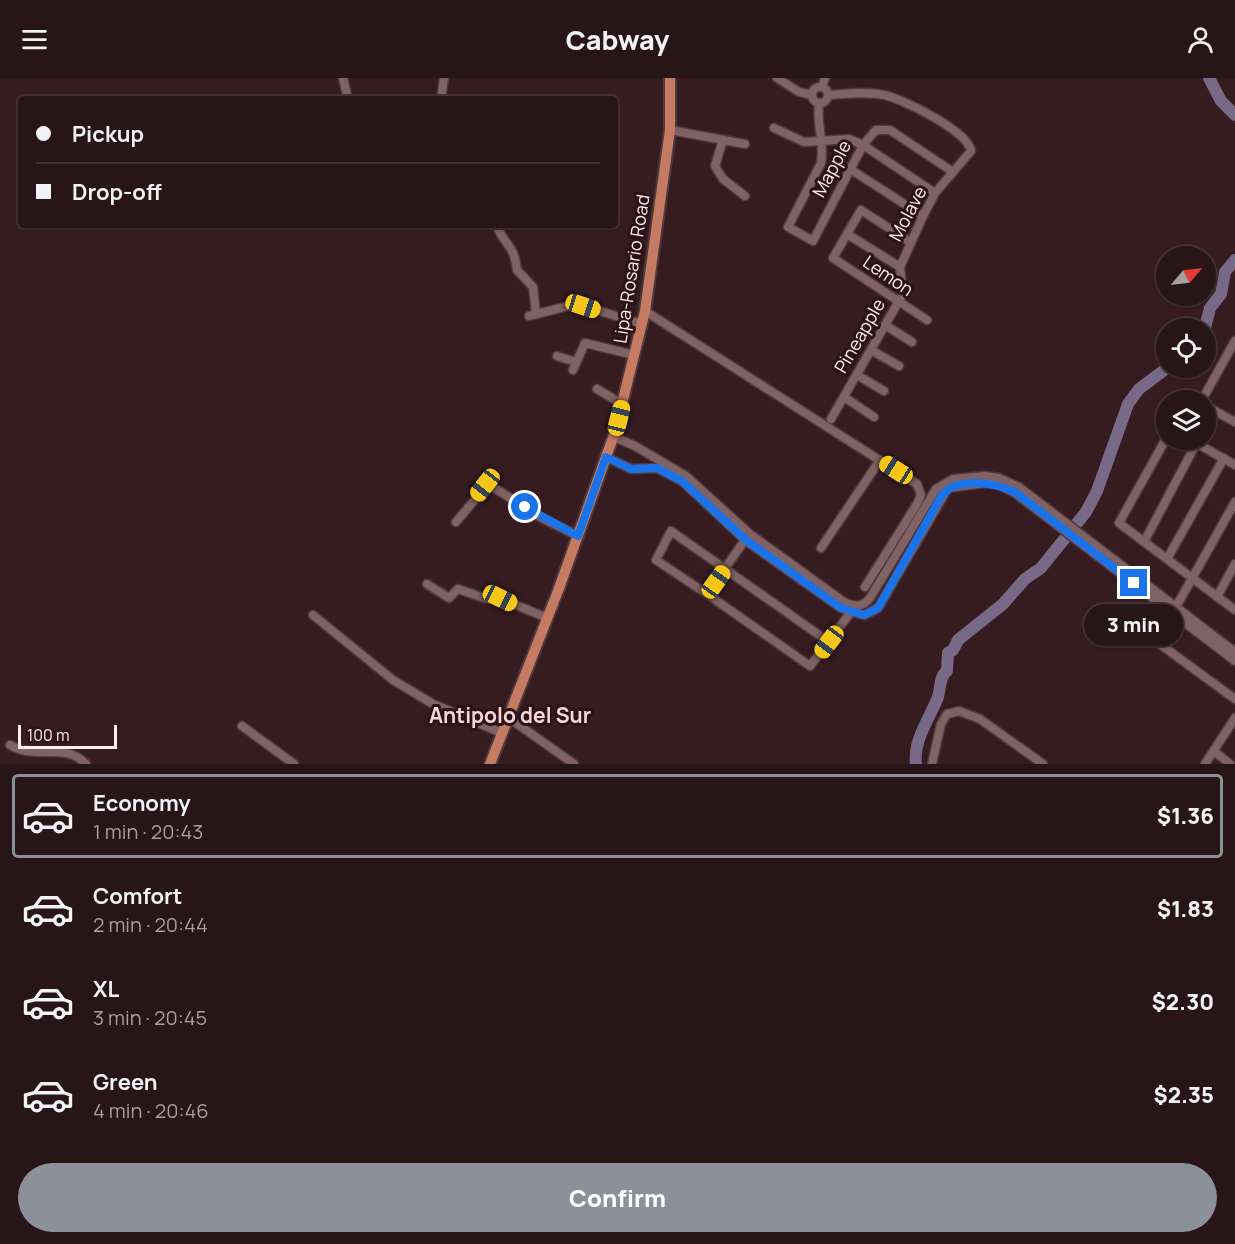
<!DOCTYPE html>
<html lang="en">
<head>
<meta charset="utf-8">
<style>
  :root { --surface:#281518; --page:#301e21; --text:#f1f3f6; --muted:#a59fa2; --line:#443437; --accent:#8c9099 }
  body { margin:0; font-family:Manrope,sans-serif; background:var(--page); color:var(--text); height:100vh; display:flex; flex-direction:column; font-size:22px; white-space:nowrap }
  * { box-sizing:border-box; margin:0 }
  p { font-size:20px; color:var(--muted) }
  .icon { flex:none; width:33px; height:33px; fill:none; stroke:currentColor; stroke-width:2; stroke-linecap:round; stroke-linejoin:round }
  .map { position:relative; height:686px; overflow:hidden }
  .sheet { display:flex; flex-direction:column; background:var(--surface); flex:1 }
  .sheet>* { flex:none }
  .top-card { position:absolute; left:18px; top:18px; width:600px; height:132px; border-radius:6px; box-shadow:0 2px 4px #0004,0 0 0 2px var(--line); display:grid; align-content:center; height:132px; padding:0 18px; background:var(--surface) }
  .needle { width:39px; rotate:62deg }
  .controls { position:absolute; left:1156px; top:168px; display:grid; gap:12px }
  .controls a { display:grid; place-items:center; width:60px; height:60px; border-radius:50%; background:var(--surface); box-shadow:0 2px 4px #0004,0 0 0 2px var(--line); font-size:30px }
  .scale { position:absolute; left:18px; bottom:15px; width:99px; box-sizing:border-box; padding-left:6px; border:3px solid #fdeef0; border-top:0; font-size:16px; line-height:21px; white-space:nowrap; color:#fdeef0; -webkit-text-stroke:4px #2c1317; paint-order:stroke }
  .end { position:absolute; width:27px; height:27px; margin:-14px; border:8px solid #1a73e8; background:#fff; box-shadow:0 0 0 3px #fff }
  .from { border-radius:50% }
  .bubble { position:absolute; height:42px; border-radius:21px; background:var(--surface); box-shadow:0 2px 4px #0004,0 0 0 2px var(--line); font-size:20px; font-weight:800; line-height:42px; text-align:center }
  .car { position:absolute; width:18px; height:36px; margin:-18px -9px; border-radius:8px; box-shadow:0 0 4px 2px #0007; background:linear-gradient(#f5c518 24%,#345 0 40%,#f5c518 0 76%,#345 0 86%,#f5c518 0) }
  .top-card b { display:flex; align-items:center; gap:21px; height:57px; font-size:22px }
  .top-card b+b { border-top:2px solid var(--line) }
  .top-card i { width:15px; height:15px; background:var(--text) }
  ul { padding:10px 0 0; list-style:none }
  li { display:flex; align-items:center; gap:18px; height:84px; margin:0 12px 9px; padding:0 6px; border:3px solid transparent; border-radius:6px }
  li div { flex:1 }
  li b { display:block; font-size:22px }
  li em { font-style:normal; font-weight:800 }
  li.on { border-color:var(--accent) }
  li>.icon { width:54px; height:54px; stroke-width:1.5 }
  .primary-button { display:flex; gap:12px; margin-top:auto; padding:12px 18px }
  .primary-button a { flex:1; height:69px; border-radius:36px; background:var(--accent); color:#fff; font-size:24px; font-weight:800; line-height:69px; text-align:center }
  header { display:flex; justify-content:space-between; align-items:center; height:78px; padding:0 18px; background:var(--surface); font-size:27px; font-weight:800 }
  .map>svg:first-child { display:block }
</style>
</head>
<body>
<header><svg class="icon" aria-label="menu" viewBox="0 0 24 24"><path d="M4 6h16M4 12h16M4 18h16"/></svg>Cabway<svg class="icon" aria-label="person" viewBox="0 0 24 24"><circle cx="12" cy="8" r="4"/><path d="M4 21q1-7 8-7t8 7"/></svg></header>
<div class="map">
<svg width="1235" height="686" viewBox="0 0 1235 686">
  <rect width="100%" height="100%" fill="#361c20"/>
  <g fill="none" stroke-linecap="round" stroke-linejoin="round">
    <!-- river -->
    <g stroke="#786a86" stroke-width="12">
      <polyline points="1209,0 1221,23 1235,37"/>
      <polyline points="1205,250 1210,230 1221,216 1225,194 1235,182"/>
      <path d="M916 686C913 662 930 640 938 619 941 609 939 599 947 593L948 575 953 572 958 562 1003 526 1025 501 1041 490 1086 434 1097 413 1128 326 1139 311 1167 290"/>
    </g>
    <defs>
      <g id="minor">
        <polyline points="343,0 348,21"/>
        <polyline points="777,0 799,14 812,17"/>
        <circle cx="820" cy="17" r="8"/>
        <polyline points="822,9 825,0"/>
        <path d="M828 17C846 16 866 13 884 17 903 21 968 53 971 73L935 115 923 138 900 189 903 216 831 341"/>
        <polyline points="441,21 444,0"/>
        <path d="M819 26C816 46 825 65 821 85L788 149 813 163 863 67 876 52H890L953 94"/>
        <polyline points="774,50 804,64 849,61 863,67 935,115"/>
        <polyline points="670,52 745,66"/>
        <polyline points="723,62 715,88 723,101 745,118"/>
        <polyline points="850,91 923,138"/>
        <path d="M497 149C507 170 514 167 517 192L533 209 536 236"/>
        <polyline points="847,156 900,189"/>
        <polyline points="910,164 861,132 833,180 927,242"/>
        <polyline points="645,233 917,406 921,417 917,426 865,509"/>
        <polyline points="529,238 572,227 583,228 642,246"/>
        <polyline points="885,247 912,264"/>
        <polyline points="871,272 899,288"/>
        <polyline points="557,278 576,284"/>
        <polyline points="573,292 585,265 634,277"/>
        <polyline points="857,297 884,313"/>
        <polyline points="597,311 622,326"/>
        <polyline points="844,319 874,339"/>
        <polyline points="1202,322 1235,263"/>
        <polyline points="1206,328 1235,344"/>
        <path d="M614 359 635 368 686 398 750 456 844 524C855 529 862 530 870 520L936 411 953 401 985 398 999 400 1019 409 1235 574"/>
        <polyline points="1167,359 1119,445 1235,532"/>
        <polyline points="1191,362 1235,387"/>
        <polyline points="606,379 631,391 657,390 682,403 745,462 841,530 864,537 878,530 948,410 985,405 998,406 1015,415 1235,583"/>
        <polyline points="1235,424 1176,529 1153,561 1235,621"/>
        <polyline points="456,444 488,406 542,440 578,458"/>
        <polyline points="747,459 707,516 810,588 851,534"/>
        <polyline points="1144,464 1197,364"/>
        <polyline points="821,470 880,382"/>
        <polyline points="1167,481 1224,380"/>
        <polyline points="427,506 449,520 458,511 487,521 500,520 547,540"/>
        <polyline points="707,516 656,482 671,453 829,564"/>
        <polyline points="1217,519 1235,486"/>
        <polyline points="313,537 393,602 433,626 502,655"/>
        <polyline points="509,640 574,686"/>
        <polyline points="242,648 294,686"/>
        <path d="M10 667C37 683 63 663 86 686"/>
        <polyline points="1214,673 1230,686"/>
        <polyline points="932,686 941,646 947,636 959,633 980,641 1043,686"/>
        <polyline points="1205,686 1235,640"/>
      </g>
      <polyline id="major" points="490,686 558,513 615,354 645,233 670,52 670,0"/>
    </defs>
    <!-- minor casing -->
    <use href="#minor" stroke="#4e393d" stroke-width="11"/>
    <!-- major casing -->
    <use href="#major" stroke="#4e393d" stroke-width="14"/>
    <!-- minor -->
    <use href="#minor" stroke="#806164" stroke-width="8"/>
    <!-- major -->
    <use href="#major" stroke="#c47b62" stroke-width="10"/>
  </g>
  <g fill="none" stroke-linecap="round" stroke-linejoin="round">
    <!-- route -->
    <path stroke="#1a73e8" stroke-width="8" d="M525 429 578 458 606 379 631 391 657 390 682 403 746 462 841 530 864 537 878 530 942 417C959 398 994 405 1015 414L1134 505"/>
  </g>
  <g text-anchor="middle" stroke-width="6" stroke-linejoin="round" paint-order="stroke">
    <!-- street labels -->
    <g font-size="18" fill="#fdeef0" stroke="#2c1317">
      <text transform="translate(832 91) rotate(-62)" y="6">Mapple</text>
      <text transform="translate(908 136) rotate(-62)" y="6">Molave</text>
      <text transform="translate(632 191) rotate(-81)" y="6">Lipa-Rosario Road</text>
      <text transform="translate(888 198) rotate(34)" y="6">Lemon</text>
      <text transform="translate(860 258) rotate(-60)" y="6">Pineapple</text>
    </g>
    <!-- quarter labels -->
    <g font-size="21" font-weight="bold" fill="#fad6d9" stroke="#2c1317">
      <text x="510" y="645">Antipolo del Sur</text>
    </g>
  </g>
</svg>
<div class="controls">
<a><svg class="needle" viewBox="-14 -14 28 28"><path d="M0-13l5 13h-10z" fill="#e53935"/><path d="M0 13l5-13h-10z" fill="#a59fa2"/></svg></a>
<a><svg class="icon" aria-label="locate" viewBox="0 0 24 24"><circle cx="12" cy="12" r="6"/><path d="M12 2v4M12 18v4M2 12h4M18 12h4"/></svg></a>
<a><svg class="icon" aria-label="layers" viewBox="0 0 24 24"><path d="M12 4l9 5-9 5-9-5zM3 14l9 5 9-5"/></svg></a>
</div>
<div class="scale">100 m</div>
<i class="end from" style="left:525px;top:429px"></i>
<i class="end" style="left:1134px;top:505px"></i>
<div class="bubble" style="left:1084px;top:526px;width:99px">3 min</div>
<i class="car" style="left:583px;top:228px;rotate:108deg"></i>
<i class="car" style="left:619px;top:340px;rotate:14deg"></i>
<i class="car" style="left:896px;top:392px;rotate:302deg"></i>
<i class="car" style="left:485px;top:407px;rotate:218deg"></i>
<i class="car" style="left:716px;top:504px;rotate:35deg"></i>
<i class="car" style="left:500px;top:520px;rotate:116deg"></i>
<i class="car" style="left:829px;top:564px;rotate:217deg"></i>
<div class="top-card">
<b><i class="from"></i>Pickup</b>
<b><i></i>Drop-off</b>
</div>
</div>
<section class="sheet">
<ul>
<li class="on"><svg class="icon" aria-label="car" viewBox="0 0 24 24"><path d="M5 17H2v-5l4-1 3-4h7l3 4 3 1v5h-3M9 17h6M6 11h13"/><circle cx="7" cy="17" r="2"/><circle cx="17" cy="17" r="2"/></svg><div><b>Economy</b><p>1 min · 20:43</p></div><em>$1.36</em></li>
<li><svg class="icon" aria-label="car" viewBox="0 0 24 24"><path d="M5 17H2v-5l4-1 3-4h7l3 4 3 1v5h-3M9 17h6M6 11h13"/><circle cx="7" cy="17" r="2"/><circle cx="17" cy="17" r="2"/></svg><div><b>Comfort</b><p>2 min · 20:44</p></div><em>$1.83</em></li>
<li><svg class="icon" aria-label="car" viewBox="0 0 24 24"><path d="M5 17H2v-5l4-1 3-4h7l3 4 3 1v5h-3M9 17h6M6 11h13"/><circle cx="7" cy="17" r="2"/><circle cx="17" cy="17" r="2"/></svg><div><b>XL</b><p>3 min · 20:45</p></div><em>$2.30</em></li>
<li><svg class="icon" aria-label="car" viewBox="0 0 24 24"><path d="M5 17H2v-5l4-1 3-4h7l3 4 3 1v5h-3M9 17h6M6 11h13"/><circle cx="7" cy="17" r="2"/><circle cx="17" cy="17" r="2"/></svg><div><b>Green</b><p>4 min · 20:46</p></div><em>$2.35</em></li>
</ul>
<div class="primary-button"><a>Confirm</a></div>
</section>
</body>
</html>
